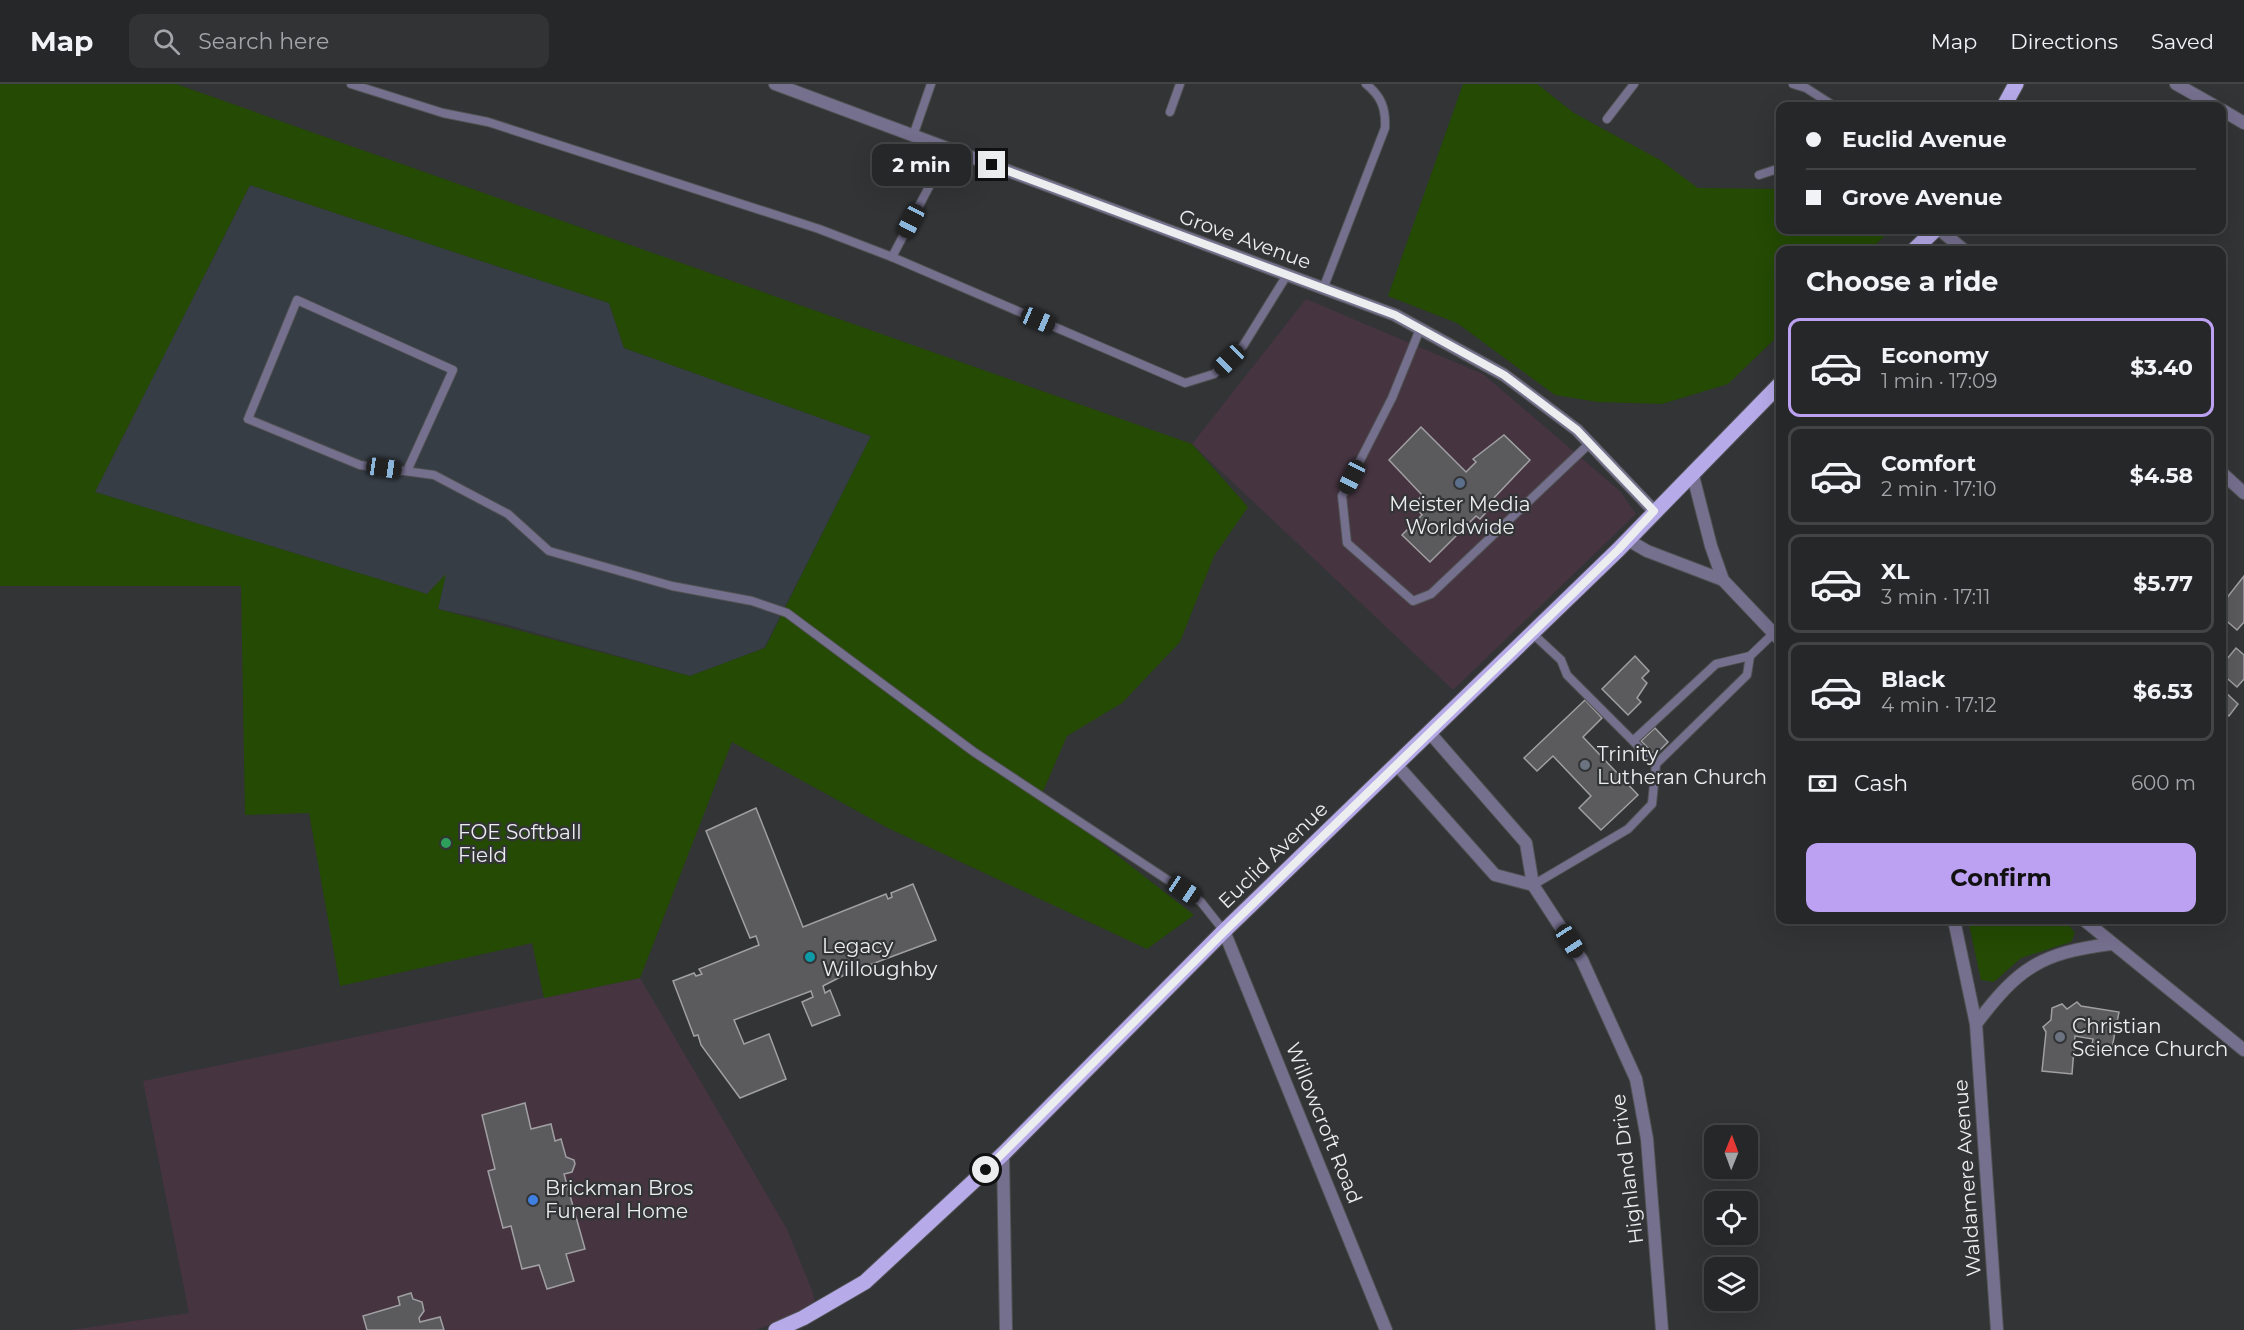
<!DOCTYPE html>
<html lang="en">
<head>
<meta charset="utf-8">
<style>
  :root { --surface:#262728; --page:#323334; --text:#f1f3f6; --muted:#a4a5a8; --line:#424445; --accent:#bca0f2 }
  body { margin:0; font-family:Montserrat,sans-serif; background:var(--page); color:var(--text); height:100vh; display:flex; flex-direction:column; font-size:22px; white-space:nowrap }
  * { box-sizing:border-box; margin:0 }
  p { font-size:20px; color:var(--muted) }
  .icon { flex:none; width:33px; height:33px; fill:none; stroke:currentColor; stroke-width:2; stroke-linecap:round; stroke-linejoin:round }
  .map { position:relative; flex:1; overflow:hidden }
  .details { position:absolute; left:1776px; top:162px; width:450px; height:678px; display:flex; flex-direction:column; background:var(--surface); border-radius:12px; box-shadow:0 6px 24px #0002,0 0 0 2px var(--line) }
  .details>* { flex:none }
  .guide { position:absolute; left:1776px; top:18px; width:450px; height:132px; border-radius:12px; box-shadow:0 6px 24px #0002,0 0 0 2px var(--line); display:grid; align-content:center; height:132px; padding:0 30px; background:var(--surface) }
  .needle { width:39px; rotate:1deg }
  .buttons { position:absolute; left:1704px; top:1041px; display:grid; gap:12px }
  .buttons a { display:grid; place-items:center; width:54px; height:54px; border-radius:12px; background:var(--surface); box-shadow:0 6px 24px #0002,0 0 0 2px var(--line); font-size:30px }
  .end { position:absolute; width:27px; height:27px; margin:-14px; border:8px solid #ebedee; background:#111; box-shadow:0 0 0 3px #111 }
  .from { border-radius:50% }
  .bubble { position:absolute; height:42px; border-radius:12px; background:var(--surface); box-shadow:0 6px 24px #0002,0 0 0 2px var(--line); font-size:20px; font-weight:700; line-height:42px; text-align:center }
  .car { position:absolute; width:18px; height:36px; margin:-18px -9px; border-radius:8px; box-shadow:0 0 4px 2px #0007; background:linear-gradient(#222 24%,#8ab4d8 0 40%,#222 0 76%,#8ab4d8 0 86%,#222 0) }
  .guide b { display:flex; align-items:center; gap:21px; height:57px; font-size:22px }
  .guide b+b { border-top:2px solid var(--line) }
  .guide i { width:15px; height:15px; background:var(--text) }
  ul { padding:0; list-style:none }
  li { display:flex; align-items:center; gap:18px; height:99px; margin:0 12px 9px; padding:0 18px; border:3px solid var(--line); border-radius:12px }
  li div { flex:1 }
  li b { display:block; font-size:22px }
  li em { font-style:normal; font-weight:700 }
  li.current { border-color:var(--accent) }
  li>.icon { width:54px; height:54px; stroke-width:1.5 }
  h2 { padding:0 30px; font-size:27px; line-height:72px }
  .pay { display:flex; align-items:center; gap:15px; height:66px; padding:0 30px; font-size:22px }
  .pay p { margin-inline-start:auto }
  .button { display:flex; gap:12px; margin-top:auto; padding:12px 30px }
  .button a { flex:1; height:69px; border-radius:12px; background:var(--accent); color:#111; font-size:24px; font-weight:700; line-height:69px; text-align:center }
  header { display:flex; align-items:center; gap:36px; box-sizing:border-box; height:84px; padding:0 30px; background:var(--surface); border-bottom:2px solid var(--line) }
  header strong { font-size:28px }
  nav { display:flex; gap:33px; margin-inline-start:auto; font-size:21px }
  .search { width:420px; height:54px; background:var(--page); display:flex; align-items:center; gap:15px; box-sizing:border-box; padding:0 21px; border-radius:12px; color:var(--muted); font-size:22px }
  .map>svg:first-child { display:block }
</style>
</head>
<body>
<header>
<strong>Map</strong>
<div class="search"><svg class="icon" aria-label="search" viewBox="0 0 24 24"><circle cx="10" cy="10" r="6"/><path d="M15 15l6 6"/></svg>Search here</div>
<nav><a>Map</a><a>Directions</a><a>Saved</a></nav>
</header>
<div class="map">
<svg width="2244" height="1246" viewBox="0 0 2244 1246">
  <rect width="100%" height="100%" fill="#323436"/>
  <!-- commercial -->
  <g fill="#463541">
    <polygon points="1306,215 1483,290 1620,407 1636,430 1453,606 1192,360"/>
    <polygon points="640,894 787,1145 813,1209 815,1219 799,1229 756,1246 71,1246 189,1229 143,997"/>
  </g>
  <!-- built -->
  <polygon fill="#363d44" points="250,101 609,219 624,264 871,352 764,564 690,592 490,536 438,525 445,492 427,510 95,408"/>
  <!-- green -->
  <g fill="#244a03" fill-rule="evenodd">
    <path d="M0 0H176L1192 360 1248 423 1214 472 1180 558 1122 619 1067 652 1041 712 1194 831 1147 865 888 744 732 658 640 894 544 914 532 859 340 902 309 729 245 731 241 502H0ZM250 101 609 219 624 264 871 352 765 564 690 592 438 525 446 490 427 510 95 408Z"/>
    <polygon points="1463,0 1537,0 1574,29 1660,76 1698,104 1780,105 1780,146 1888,146 1888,149 1869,166 1780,166 1780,250 1728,300 1662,320 1598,318 1555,311 1457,239 1388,212"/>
    <polygon points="1968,836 2065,836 2075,849 2071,858 2021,874 1994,898 1981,896"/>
  </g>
  <!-- building -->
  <g fill="#5b5a5c" stroke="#a09fa2" stroke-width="1.5">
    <polygon points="1421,343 1466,388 1476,378 1473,375 1504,351 1530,376 1491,417 1494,420 1480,435 1476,432 1430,478 1402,451 1422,431 1419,427 1418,416 1422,411 1389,376"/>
    <polygon points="2244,492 2244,538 2237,546 2222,533 2222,520"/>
    <polygon points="2236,564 2244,571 2244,595 2237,603 2222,590 2222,581"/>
    <polygon points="1635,572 1649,587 1642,594 1647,599 1637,614 1641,618 1628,631 1602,605"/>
    <polygon points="2222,605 2238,620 2229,632 2224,628 2222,630"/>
    <polygon points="1585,616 1602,634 1583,653 1638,711 1601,746 1579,724 1591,712 1553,672 1537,687 1524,674"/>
    <polygon points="1655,644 1668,658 1655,671 1641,657"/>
    <polygon points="756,724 803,843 886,810 888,815 892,813 891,809 913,800 936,856 848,889 823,902 825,909 830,906 840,931 812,942 802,918 813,913 811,907 734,936 744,960 769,950 786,995 740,1014 701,961 698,951 694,952 673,897 694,889 696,892 702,890 699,885 759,861 756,852 750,854 706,747"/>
    <polygon points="2077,918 2081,922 2119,928 2111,969 2091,966 2093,955 2075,952 2072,990 2042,987 2046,948 2043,943 2051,936 2052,924 2062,920 2067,925"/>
    <polygon points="525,1019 531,1045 551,1040 555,1057 561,1055 566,1073 574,1076 575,1080 572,1088 564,1090 585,1165 566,1170 574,1197 547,1205 539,1181 522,1185 511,1142 503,1144 488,1087 495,1085 482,1031"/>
    <polygon points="411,1209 413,1215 422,1218 424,1227 419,1234 420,1238 440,1233 444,1246 367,1246 363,1232 400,1221 398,1213"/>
  </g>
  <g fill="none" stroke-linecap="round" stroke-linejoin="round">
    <defs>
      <g id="service">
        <polyline points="351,0 443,29 488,38 819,145 892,173 949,65"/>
        <polyline points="1793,0 1806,4 1834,22"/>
        <polyline points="1170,28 1180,0"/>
        <polyline points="1607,35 1634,0"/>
        <polyline points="913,52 931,0"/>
        <polyline points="1759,91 1780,84"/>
        <polyline points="892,173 1185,299 1214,290 1243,262 1287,191"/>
        <path d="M1323 205 1385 44C1386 24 1381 12 1366 0"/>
        <polyline points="1420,245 1392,314 1342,412 1347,459 1413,517 1431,510 1589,360"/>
        <polyline points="407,387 453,286 297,216 248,335 360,381 434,391 508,430 549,467 672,502 752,517 787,529 974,668 1201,818 1224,847"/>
        <polyline points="1532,549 1561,576 1567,591 1656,680 1747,591 1750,572 1774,549"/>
        <polyline points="1634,656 1716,580 1750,572"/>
        <polyline points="1533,801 1628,745 1652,720 1656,680"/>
      </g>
      <g id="minor">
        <polyline points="775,0 1395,231 1504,291 1577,346 1654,427"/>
        <polyline points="2176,0 2215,22"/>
        <polyline points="2222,26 2244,39"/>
        <polyline points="1940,146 1964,166"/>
        <polyline points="1692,388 1711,462 1723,496"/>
        <polyline points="2222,389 2244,409"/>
        <polyline points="1628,456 1647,467 1723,496 1780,556"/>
        <polyline points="1429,648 1526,759 1533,801 1582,876 1636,995 1647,1055 1662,1246"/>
        <polyline points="1396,680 1495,791 1533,801"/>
        <polyline points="1954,836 1976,940 1997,1246"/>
        <polyline points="2084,836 2244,966"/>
        <polyline points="1224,847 1386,1246"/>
        <path d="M1976 940C2019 883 2041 869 2111 860"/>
        <polyline points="1003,1070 1006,1246"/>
      </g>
      <g id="primary">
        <polyline points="2004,22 2016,0"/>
        <polyline points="1914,166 1935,146"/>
        <polyline points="776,1246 803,1234 865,1198 1003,1070 1224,847 1618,466 1780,300"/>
      </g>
    </defs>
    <!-- service casing -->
    <use href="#service" stroke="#505253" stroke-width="10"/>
    <!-- minor casing -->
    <use href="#minor" stroke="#505253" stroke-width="14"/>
    <!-- primary casing -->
    <use href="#primary" stroke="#505253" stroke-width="17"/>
    <!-- service -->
    <use href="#service" stroke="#76708f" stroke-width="8"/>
    <!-- minor -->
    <use href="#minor" stroke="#76708f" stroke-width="12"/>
    <!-- primary -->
    <use href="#primary" stroke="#b7aae9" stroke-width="15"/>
  </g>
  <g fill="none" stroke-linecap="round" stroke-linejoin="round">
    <!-- route -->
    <polyline stroke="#ebedee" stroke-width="8" points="986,1086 1224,848 1618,466 1654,427 1577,346 1504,291 1395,231 992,81"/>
  </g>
  <!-- markers -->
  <circle fill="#5c6f8a" stroke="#323436" stroke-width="2" cx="1460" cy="399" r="6"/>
  <g fill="#6b7280" stroke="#323436" stroke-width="2">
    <circle cx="1585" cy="681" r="6"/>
    <circle cx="2060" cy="953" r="6"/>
  </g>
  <circle fill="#2e9e5b" stroke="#323436" stroke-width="2" cx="446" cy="759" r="6"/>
  <circle fill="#0f9aa8" stroke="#323436" stroke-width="2" cx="810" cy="873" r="6"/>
  <circle fill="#3f7fe0" stroke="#323436" stroke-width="2" cx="533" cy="1116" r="6"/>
  <g text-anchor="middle" stroke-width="4.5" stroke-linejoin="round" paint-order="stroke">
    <!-- street labels -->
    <g font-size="20" fill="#ebedee" stroke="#323436">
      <text transform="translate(1245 155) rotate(20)" y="7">Grove Avenue</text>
      <text transform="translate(1273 771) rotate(-44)" y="7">Euclid Avenue</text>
      <text transform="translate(1324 1039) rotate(68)" y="7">Willowcroft Road</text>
      <text transform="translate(1627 1085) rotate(-97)" y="7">Highland Drive</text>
      <text transform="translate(1967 1094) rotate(-94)" y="7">Waldamere Avenue</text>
    </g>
    <!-- poi labels -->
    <g font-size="20" fill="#ebedee" stroke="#323436" text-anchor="start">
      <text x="1460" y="427" text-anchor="middle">Meister Media<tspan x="1460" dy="23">Worldwide</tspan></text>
      <text x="1597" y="677">Trinity<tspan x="1597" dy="23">Lutheran Church</tspan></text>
      <text x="458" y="755">FOE Softball<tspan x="458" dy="23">Field</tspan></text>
      <text x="822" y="869">Legacy<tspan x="822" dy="23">Willoughby</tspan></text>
      <text x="2072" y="949">Christian<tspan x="2072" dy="23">Science Church</tspan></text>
      <text x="545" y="1111">Brickman Bros<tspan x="545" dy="23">Funeral Home</tspan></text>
    </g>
  </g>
</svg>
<div class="buttons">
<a><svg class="needle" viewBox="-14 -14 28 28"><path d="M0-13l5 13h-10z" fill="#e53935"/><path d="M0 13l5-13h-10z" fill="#a4a5a8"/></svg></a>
<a><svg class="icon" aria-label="locate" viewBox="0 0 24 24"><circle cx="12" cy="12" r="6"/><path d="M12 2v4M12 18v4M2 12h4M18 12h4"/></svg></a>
<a><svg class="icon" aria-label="layers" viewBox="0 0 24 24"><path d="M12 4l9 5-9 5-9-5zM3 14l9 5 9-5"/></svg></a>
</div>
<i class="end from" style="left:986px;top:1086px"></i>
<i class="end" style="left:992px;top:81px"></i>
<div class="bubble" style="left:872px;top:60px;width:99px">2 min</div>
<i class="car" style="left:911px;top:137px;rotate:208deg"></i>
<i class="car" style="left:1038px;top:236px;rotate:113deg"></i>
<i class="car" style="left:1229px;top:276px;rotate:225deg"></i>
<i class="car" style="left:384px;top:384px;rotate:98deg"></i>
<i class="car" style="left:1352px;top:393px;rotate:207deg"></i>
<i class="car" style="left:1184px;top:806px;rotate:124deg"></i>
<i class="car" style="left:1570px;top:857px;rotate:147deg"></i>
<div class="guide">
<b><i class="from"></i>Euclid Avenue</b>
<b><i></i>Grove Avenue</b>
</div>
<section class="details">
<h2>Choose a ride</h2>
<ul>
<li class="current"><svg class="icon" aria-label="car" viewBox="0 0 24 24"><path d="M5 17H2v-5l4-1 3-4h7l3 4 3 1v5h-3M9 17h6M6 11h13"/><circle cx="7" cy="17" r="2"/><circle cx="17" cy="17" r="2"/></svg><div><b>Economy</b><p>1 min · 17:09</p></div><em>$3.40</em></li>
<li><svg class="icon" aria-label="car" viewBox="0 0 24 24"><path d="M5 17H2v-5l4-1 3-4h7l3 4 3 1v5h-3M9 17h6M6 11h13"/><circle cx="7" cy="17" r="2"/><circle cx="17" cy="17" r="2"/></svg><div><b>Comfort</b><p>2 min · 17:10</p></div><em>$4.58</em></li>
<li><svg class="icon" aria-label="car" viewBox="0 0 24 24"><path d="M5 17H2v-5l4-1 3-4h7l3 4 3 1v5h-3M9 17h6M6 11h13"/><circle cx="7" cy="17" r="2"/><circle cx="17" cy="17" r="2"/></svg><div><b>XL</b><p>3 min · 17:11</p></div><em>$5.77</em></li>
<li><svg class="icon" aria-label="car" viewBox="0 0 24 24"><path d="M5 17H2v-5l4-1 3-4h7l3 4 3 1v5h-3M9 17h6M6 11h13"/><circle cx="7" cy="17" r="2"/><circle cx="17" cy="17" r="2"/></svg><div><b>Black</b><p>4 min · 17:12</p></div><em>$6.53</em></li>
</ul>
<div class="pay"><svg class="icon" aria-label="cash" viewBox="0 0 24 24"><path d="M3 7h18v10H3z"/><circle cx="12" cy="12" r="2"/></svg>Cash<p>600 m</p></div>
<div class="button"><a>Confirm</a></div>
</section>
</div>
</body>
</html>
